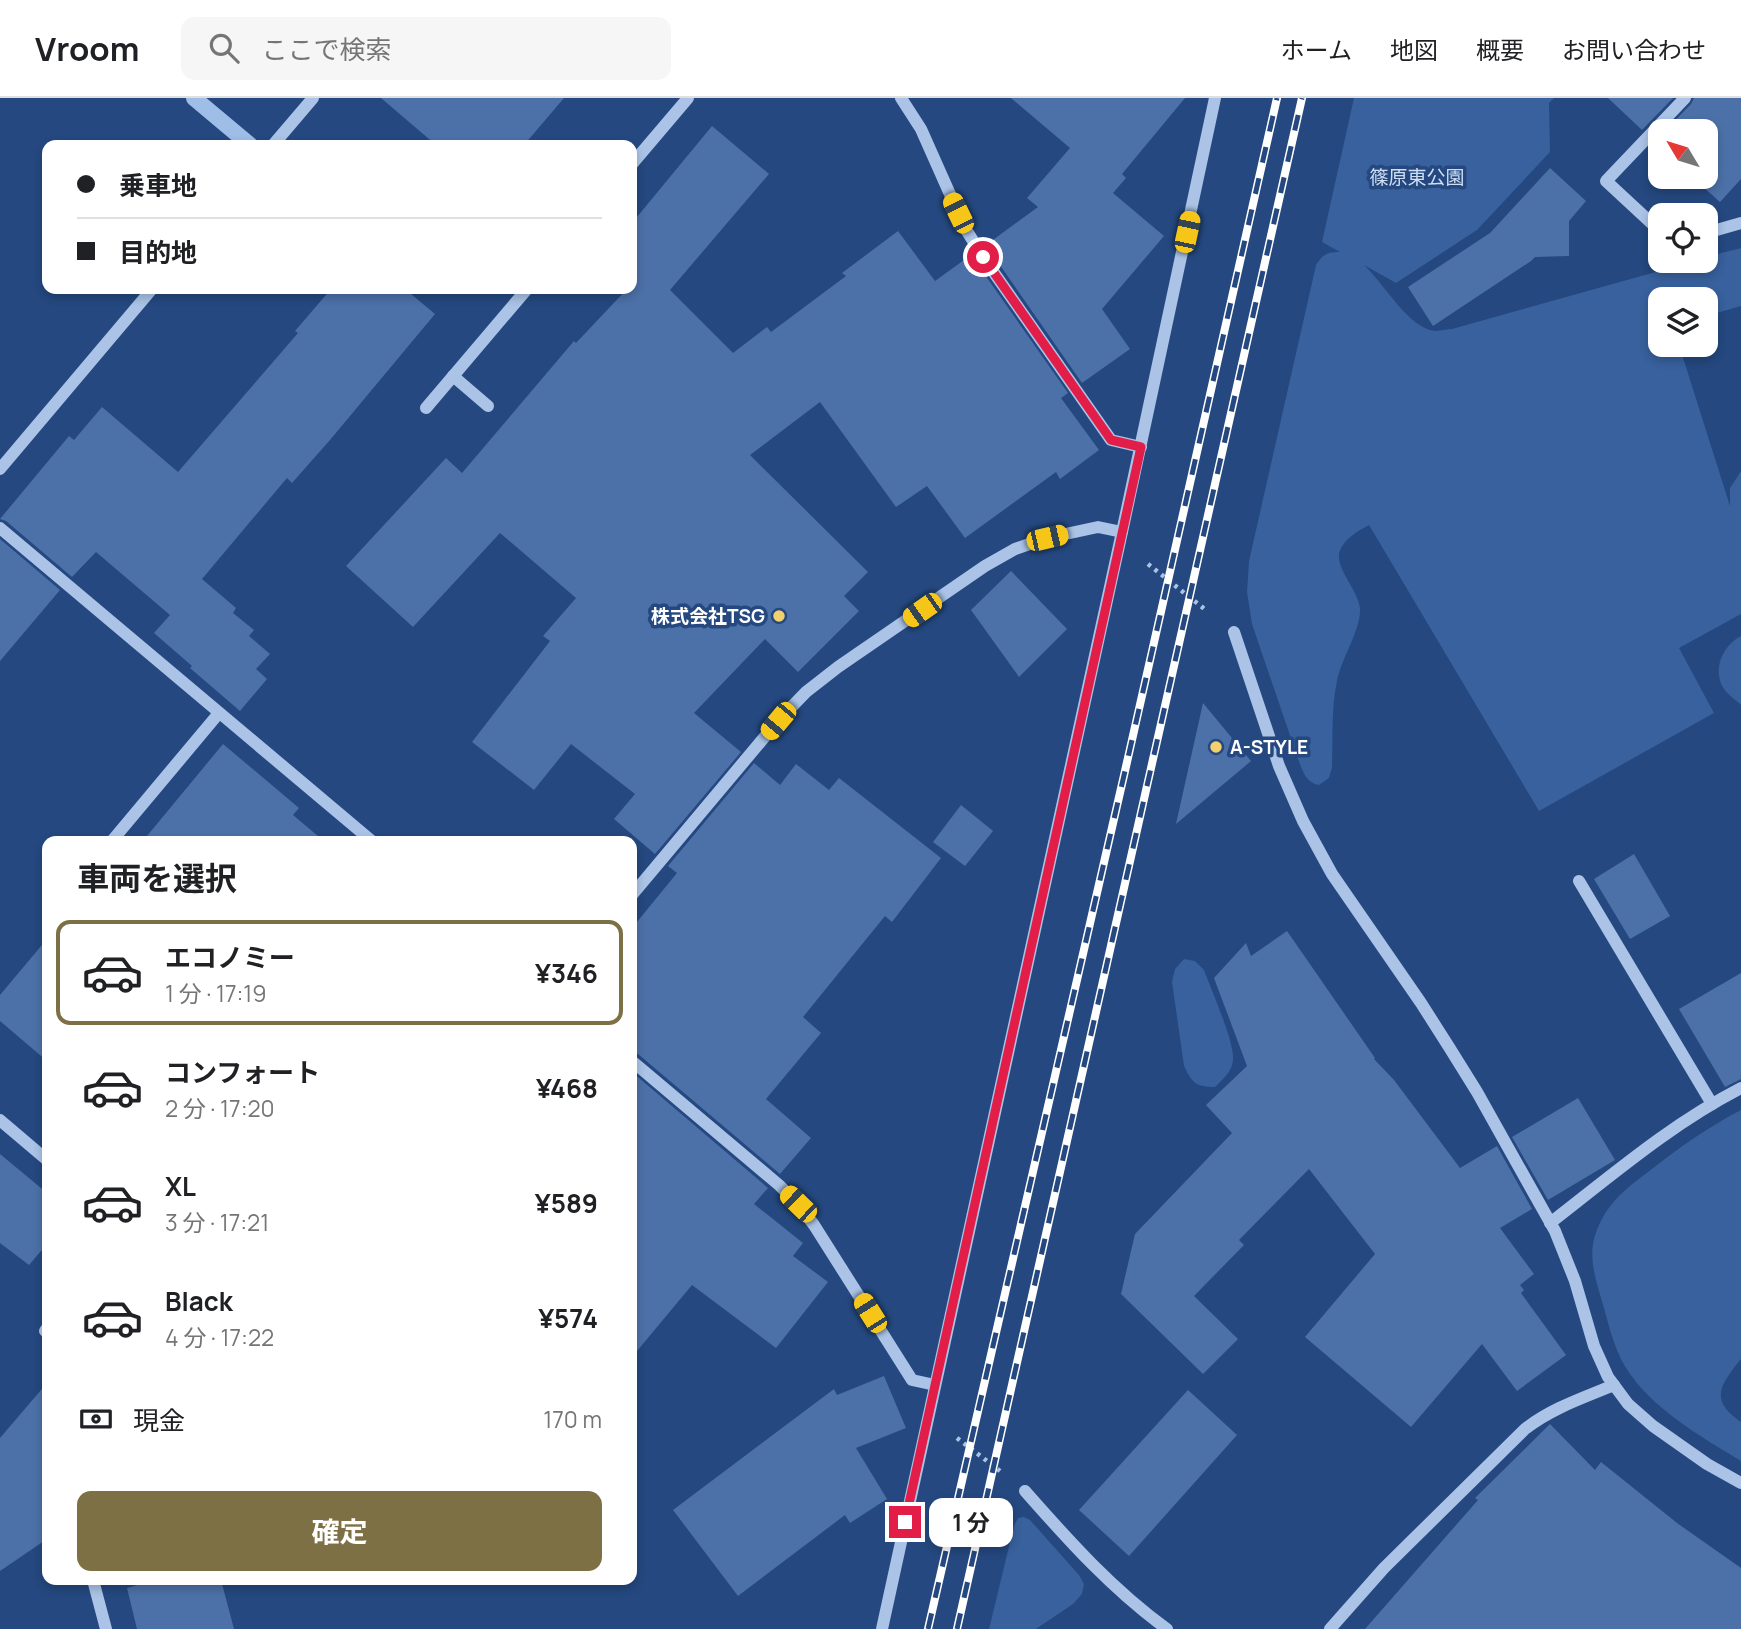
<!DOCTYPE html>
<html lang="ja">
<head>
<meta charset="utf-8">
<style>
  :root { --surface:#fff; --page:#f6f6f6; --text:#202124; --muted:#757577; --line:#e0e0e0; --accent:#7e7045 }
  body { margin:0; font-family:Manrope,"Noto Sans JP",sans-serif; background:var(--page); color:var(--text); height:100vh; display:flex; flex-direction:column; font-size:26px; white-space:nowrap }
  * { box-sizing:border-box; margin:0 }
  p { font-size:23px; color:var(--muted) }
  .icon { flex:none; width:38px; height:38px; fill:none; stroke:currentColor; stroke-width:2; stroke-linecap:round; stroke-linejoin:round }
  .map { position:relative; flex:1; overflow:hidden }
  .sheet { position:absolute; left:42px; top:738px; width:595px; height:749px; display:flex; flex-direction:column; background:var(--surface); border-radius:14px; box-shadow:0 4px 10px #0003 }
  .sheet>* { flex:none }
  .banner { position:absolute; left:42px; top:42px; width:595px; height:154px; border-radius:14px; box-shadow:0 4px 10px #0003; display:grid; align-content:center; height:154px; padding:0 35px; background:var(--surface) }
  .needle { width:46px; rotate:308deg }
  .fabs { position:absolute; left:1648px; top:21px; display:grid; gap:14px }
  .fabs a { display:grid; place-items:center; width:70px; height:70px; border-radius:14px; background:var(--surface); box-shadow:0 4px 10px #0003; font-size:35px }
  .end { position:absolute; width:32px; height:32px; margin:-16px; border:9px solid #e11d48; background:#fff; box-shadow:0 0 0 4px #fff }
  .from { border-radius:50% }
  .bubble { position:absolute; height:49px; border-radius:14px; background:var(--surface); box-shadow:0 4px 10px #0003; font-size:23px; font-weight:700; line-height:49px; text-align:center }
  .car { position:absolute; width:21px; height:42px; margin:-21px -10px; border-radius:9px; box-shadow:0 0 5px 2px #0007; background:linear-gradient(#f5c518 24%,#345 0 40%,#f5c518 0 76%,#345 0 86%,#f5c518 0) }
  .banner b { display:flex; align-items:center; gap:24px; height:66px; font-size:26px }
  .banner b+b { border-top:2px solid var(--line) }
  .banner i { width:18px; height:18px; background:var(--text) }
  ul { padding:0; list-style:none }
  li { display:flex; align-items:center; gap:21px; height:105px; margin:0 14px 10px; padding:0 21px; border:4px solid transparent; border-radius:14px }
  li div { flex:1 }
  li b { display:block; font-size:26px }
  li em { font-style:normal; font-weight:700 }
  li.on { border-color:var(--accent) }
  li>.icon { width:63px; height:63px; stroke-width:1.5 }
  h2 { padding:0 35px; font-size:32px; line-height:84px }
  .pay { display:flex; align-items:center; gap:18px; height:77px; padding:0 35px; font-size:26px }
  .pay p { margin-inline-start:auto }
  .primary-button { display:flex; gap:14px; margin-top:auto; padding:14px 35px }
  .primary-button a { flex:1; height:80px; border-radius:14px; background:var(--accent); color:#fff; font-size:28px; font-weight:700; line-height:80px; text-align:center }
  header { display:flex; align-items:center; gap:42px; box-sizing:border-box; height:98px; padding:0 35px; background:var(--surface); border-bottom:2px solid var(--line) }
  header strong { font-size:33px }
  nav { display:flex; gap:38px; margin-inline-start:auto; font-size:24px }
  .search { width:490px; height:63px; background:var(--page); display:flex; align-items:center; gap:18px; box-sizing:border-box; padding:0 24px; border-radius:14px; color:var(--muted); font-size:26px }
  .map>svg:first-child { display:block }
</style>
</head>
<body>
<header>
<strong>Vroom</strong>
<div class="search"><svg class="icon" aria-label="search" viewBox="0 0 24 24"><circle cx="10" cy="10" r="6"/><path d="M15 15l6 6"/></svg>ここで検索</div>
<nav><a>ホーム</a><a>地図</a><a>概要</a><a>お問い合わせ</a></nav>
</header>
<div class="map">
<svg width="1741" height="1531" viewBox="0 0 1741 1531">
  <rect width="100%" height="100%" fill="#24487f"/>
  <!-- green -->
  <g fill="#38619d">
    <path d="M1354 0H1554L1549 5 1550 54 1477 132 1396 185 1364 167C1384 185 1408 230 1435 233 1440 233 1447 231 1452 231L1695 163H1706V159L1741 150V208L1706 218V201H1661V247H1679L1730 408V390L1741 373V516L1679 550 1714 615 1539 713 1369 427C1358 433 1342 442 1339 456 1337 473 1359 493 1360 511 1361 532 1341 561 1337 583 1331 611 1333 641 1332 670L1329 680 1319 687C1305 684 1303 673 1298 661L1252 526 1247 494 1249 463 1316 167C1323 156 1327 154 1340 154L1322 144Z"/>
    <path d="M1741 538V607C1736 602 1728 597 1724 591 1712 572 1722 548 1741 538Z"/>
    <path d="M1184 861 1195 863 1204 872C1211 891 1235 945 1233 962 1232 974 1223 981 1215 989 1196 989 1192 985 1184 968L1172 884 1175 871Z"/>
    <path d="M1741 1012V1261C1721 1286 1708 1302 1741 1324V1363C1700 1338 1652 1311 1626 1270 1613 1249 1608 1223 1601 1200 1591 1166 1586 1146 1606 1114 1616 1098 1633 1085 1648 1074 1677 1051 1708 1029 1741 1012Z"/>
    <polygon points="1024,1419 1030,1422 1079,1477 1084,1486 1082,1496 1073,1506 1036,1531 989,1531 1014,1428 1018,1420"/>
  </g>
  <g fill="none" stroke-linecap="round" stroke-linejoin="round">
    <!-- stream -->
    <polyline stroke="#9ebde7" stroke-width="16" points="194,0 250,47"/>
  </g>
  <!-- building -->
  <g fill="#4c71a8">
    <polygon points="381,0 564,0 524,47 436,47"/>
    <polygon points="1011,0 1185,0 1122,76 1126,80 1113,95 1164,138 1102,211 1130,251 1082,285 986,147 1038,109 1027,100 1070,50"/>
    <polygon points="1608,0 1673,0 1642,32"/>
    <polygon points="1694,0 1741,0 1741,81 1720,104 1692,79 1706,79 1706,33 1665,33 1691,6"/>
    <polygon points="712,28 769,76 670,192 733,255 767,229 771,234 846,178 842,175 898,133 935,183 971,157 1068,295 1061,300 1099,352 1060,381 1056,374 965,440 927,388 896,409 820,304 750,357 868,474 844,498 859,513 798,574 765,541 694,615 741,654 655,756 614,721 635,696 571,646 534,692 472,644 550,543 543,538 576,500 500,435 413,529 346,468 446,360 462,375 574,243 576,245 627,191 632,191 632,125"/>
    <polygon points="1550,70 1586,103 1569,123 1569,158 1535,159 1531,163 1433,228 1408,189 1490,135"/>
    <polygon points="331,191 405,191 435,216 330,342 292,385 287,380 202,481 236,510 233,515 254,532 249,538 270,556 256,571 267,581 240,613 190,570 192,568 154,535 170,517 96,454 72,479 6,423 0,421 69,338 74,342 102,309 178,374 298,235 295,233"/>
    <polygon points="0,441 60,492 0,563"/>
    <polygon points="1011,473 1067,531 1019,579 971,512"/>
    <polygon points="1203,605 1251,663 1176,726"/>
    <polygon points="223,646 299,710 293,717 325,744 142,744"/>
    <polygon points="754,665 780,687 796,666 829,692 839,680 941,760 892,824 885,818 803,919 821,935 766,1001 811,1040 780,1076 638,956 632,954 632,830 677,775 668,768"/>
    <polygon points="961,707 993,733 965,768 933,744"/>
    <polygon points="1634,756 1670,818 1630,841 1594,781"/>
    <polygon points="1287,833 1375,960 1374,961 1394,982 1460,1070 1497,1048 1532,1111 1500,1130 1534,1176 1520,1187 1524,1192 1521,1195 1566,1257 1517,1293 1482,1246 1411,1329 1305,1239 1375,1156 1309,1071 1239,1142 1244,1147 1194,1198 1238,1241 1203,1276 1121,1196 1135,1136 1232,1035 1206,1007 1247,968 1214,880 1246,845 1251,858"/>
    <polygon points="47,841 47,963 0,923 0,897"/>
    <polygon points="1741,875 1741,981 1725,989 1679,911"/>
    <polygon points="632,974 768,1090 754,1106 803,1145 793,1158 828,1184 776,1250 692,1187 632,1259"/>
    <polygon points="1578,1000 1615,1062 1548,1102 1512,1039"/>
    <polygon points="0,1056 47,1095 47,1146 29,1167 0,1145"/>
    <polygon points="884,1278 906,1330 856,1350 887,1401 850,1425 845,1417 738,1498 673,1412 834,1291 837,1297"/>
    <polygon points="47,1285 47,1441 0,1473 0,1340"/>
    <polygon points="1188,1292 1237,1337 1129,1458 1079,1412"/>
    <polygon points="1550,1326 1595,1372 1601,1364 1677,1425 1741,1470 1741,1531 1365,1531 1478,1402 1475,1400"/>
    <polygon points="155,1482 221,1482 234,1531 137,1531 127,1490"/>
  </g>
  <g fill="none" stroke-linecap="round" stroke-linejoin="round">
    <!-- path -->
    <g stroke="#aac3e6" stroke-width="4.5" stroke-dasharray="3.5 5" stroke-linecap="butt">
      <polyline points="1148,466 1207,513"/>
      <polyline points="957,1340 1000,1373"/>
    </g>
    <!-- minor -->
    <g stroke="#aac3e6" stroke-width="12">
      <polyline points="901,0 921,31 965,130 983,159 1111,342 1141,349"/>
      <polyline points="273,47 313,0"/>
      <polyline points="632,66 688,0"/>
      <polyline points="1661,134 1606,83 1685,0"/>
      <polyline points="1706,135 1741,125"/>
      <polyline points="453,278 488,308"/>
      <polyline points="426,310 527,191"/>
      <polyline points="0,371 152,191"/>
      <polyline points="0,430 373,744"/>
      <polyline points="1234,534 1279,668 1303,723 1332,776 1421,905 1449,949 1477,994 1528,1085 1555,1133 1575,1183 1594,1248 1608,1279 1628,1306 1653,1328 1707,1366 1741,1385"/>
      <polyline points="111,744 219,615"/>
      <polyline points="1579,783 1712,1006"/>
      <polyline points="632,797 778,623 806,594 838,569 985,468 1015,451 1047,440 1098,429 1122,434"/>
      <polyline points="632,963 779,1087 798,1106 814,1127 912,1282 935,1287"/>
      <polyline points="0,1022 47,1062"/>
      <path d="M1550 1125C1612 1077 1671 1026 1741 990"/>
      <polyline points="45,1233 47,1230"/>
      <path d="M1025 1393C1069 1443 1113 1492 1167 1531"/>
      <polyline points="93,1482 106,1531"/>
      <polyline points="882,1531 1122,434 1215,0"/>
      <path d="M1330 1531 1384 1470 1525 1331C1552 1310 1583 1300 1614 1287"/>
    </g>
    <defs>
      <g id="rail">
        <polyline points="928,1531 1125,673 1277,0"/>
        <polyline points="957,1531 1302,0"/>
      </g>
    </defs>
    <!-- rail casing -->
    <use href="#rail" stroke="#fff" stroke-width="8"/>
    <!-- rail -->
    <use href="#rail" stroke="#24487f" stroke-width="5" stroke-dasharray="16" stroke-linecap="butt"/>
  </g>
  <g fill="none" stroke-linecap="round" stroke-linejoin="round">
    <!-- route -->
    <polyline stroke="#e11d48" stroke-width="9" points="905,1424 1141,349 1111,342 983,159"/>
  </g>
  <!-- markers -->
  <g fill="#f1d06d" stroke="#24487f" stroke-width="2.5">
    <circle cx="779" cy="518" r="7"/>
    <circle cx="1216" cy="649" r="7"/>
  </g>
  <g text-anchor="middle" stroke-width="7" stroke-linejoin="round" paint-order="stroke">
    <!-- park labels -->
    <g font-size="19" fill="#cddef5" stroke="#24487f">
      <text x="1417" y="86">篠原東公園</text>
    </g>
    <!-- poi labels -->
    <g font-size="19" font-weight="bold" fill="#fff" stroke="#24487f" text-anchor="end">
      <text x="765" y="525">株式会社TSG</text>
      <text x="1230" y="656" text-anchor="start">A-STYLE</text>
    </g>
  </g>
</svg>
<div class="fabs">
<a><svg class="needle" viewBox="-14 -14 28 28"><path d="M0-13l5 13h-10z" fill="#e53935"/><path d="M0 13l5-13h-10z" fill="#757577"/></svg></a>
<a><svg class="icon" aria-label="locate" viewBox="0 0 24 24"><circle cx="12" cy="12" r="6"/><path d="M12 2v4M12 18v4M2 12h4M18 12h4"/></svg></a>
<a><svg class="icon" aria-label="layers" viewBox="0 0 24 24"><path d="M12 4l9 5-9 5-9-5zM3 14l9 5 9-5"/></svg></a>
</div>
<i class="end from" style="left:983px;top:159px"></i>
<i class="end" style="left:905px;top:1424px"></i>
<div class="bubble" style="left:929px;top:1400px;width:84px">1 分</div>
<i class="car" style="left:958px;top:115px;rotate:334deg"></i>
<i class="car" style="left:1187px;top:134px;rotate:12deg"></i>
<i class="car" style="left:1047px;top:440px;rotate:77deg"></i>
<i class="car" style="left:922px;top:512px;rotate:235deg"></i>
<i class="car" style="left:778px;top:623px;rotate:220deg"></i>
<i class="car" style="left:798px;top:1106px;rotate:314deg"></i>
<i class="car" style="left:870px;top:1215px;rotate:328deg"></i>
<div class="banner">
<b><i class="from"></i>乗車地</b>
<b><i></i>目的地</b>
</div>
<section class="sheet">
<h2>車両を選択</h2>
<ul>
<li class="on"><svg class="icon" aria-label="car" viewBox="0 0 24 24"><path d="M5 17H2v-5l4-1 3-4h7l3 4 3 1v5h-3M9 17h6M6 11h13"/><circle cx="7" cy="17" r="2"/><circle cx="17" cy="17" r="2"/></svg><div><b>エコノミー</b><p>1 分 · 17:19</p></div><em>¥346</em></li>
<li><svg class="icon" aria-label="car" viewBox="0 0 24 24"><path d="M5 17H2v-5l4-1 3-4h7l3 4 3 1v5h-3M9 17h6M6 11h13"/><circle cx="7" cy="17" r="2"/><circle cx="17" cy="17" r="2"/></svg><div><b>コンフォート</b><p>2 分 · 17:20</p></div><em>¥468</em></li>
<li><svg class="icon" aria-label="car" viewBox="0 0 24 24"><path d="M5 17H2v-5l4-1 3-4h7l3 4 3 1v5h-3M9 17h6M6 11h13"/><circle cx="7" cy="17" r="2"/><circle cx="17" cy="17" r="2"/></svg><div><b>XL</b><p>3 分 · 17:21</p></div><em>¥589</em></li>
<li><svg class="icon" aria-label="car" viewBox="0 0 24 24"><path d="M5 17H2v-5l4-1 3-4h7l3 4 3 1v5h-3M9 17h6M6 11h13"/><circle cx="7" cy="17" r="2"/><circle cx="17" cy="17" r="2"/></svg><div><b>Black</b><p>4 分 · 17:22</p></div><em>¥574</em></li>
</ul>
<div class="pay"><svg class="icon" aria-label="cash" viewBox="0 0 24 24"><path d="M3 7h18v10H3z"/><circle cx="12" cy="12" r="2"/></svg>現金<p>170 m</p></div>
<div class="primary-button"><a>確定</a></div>
</section>
</div>
</body>
</html>
